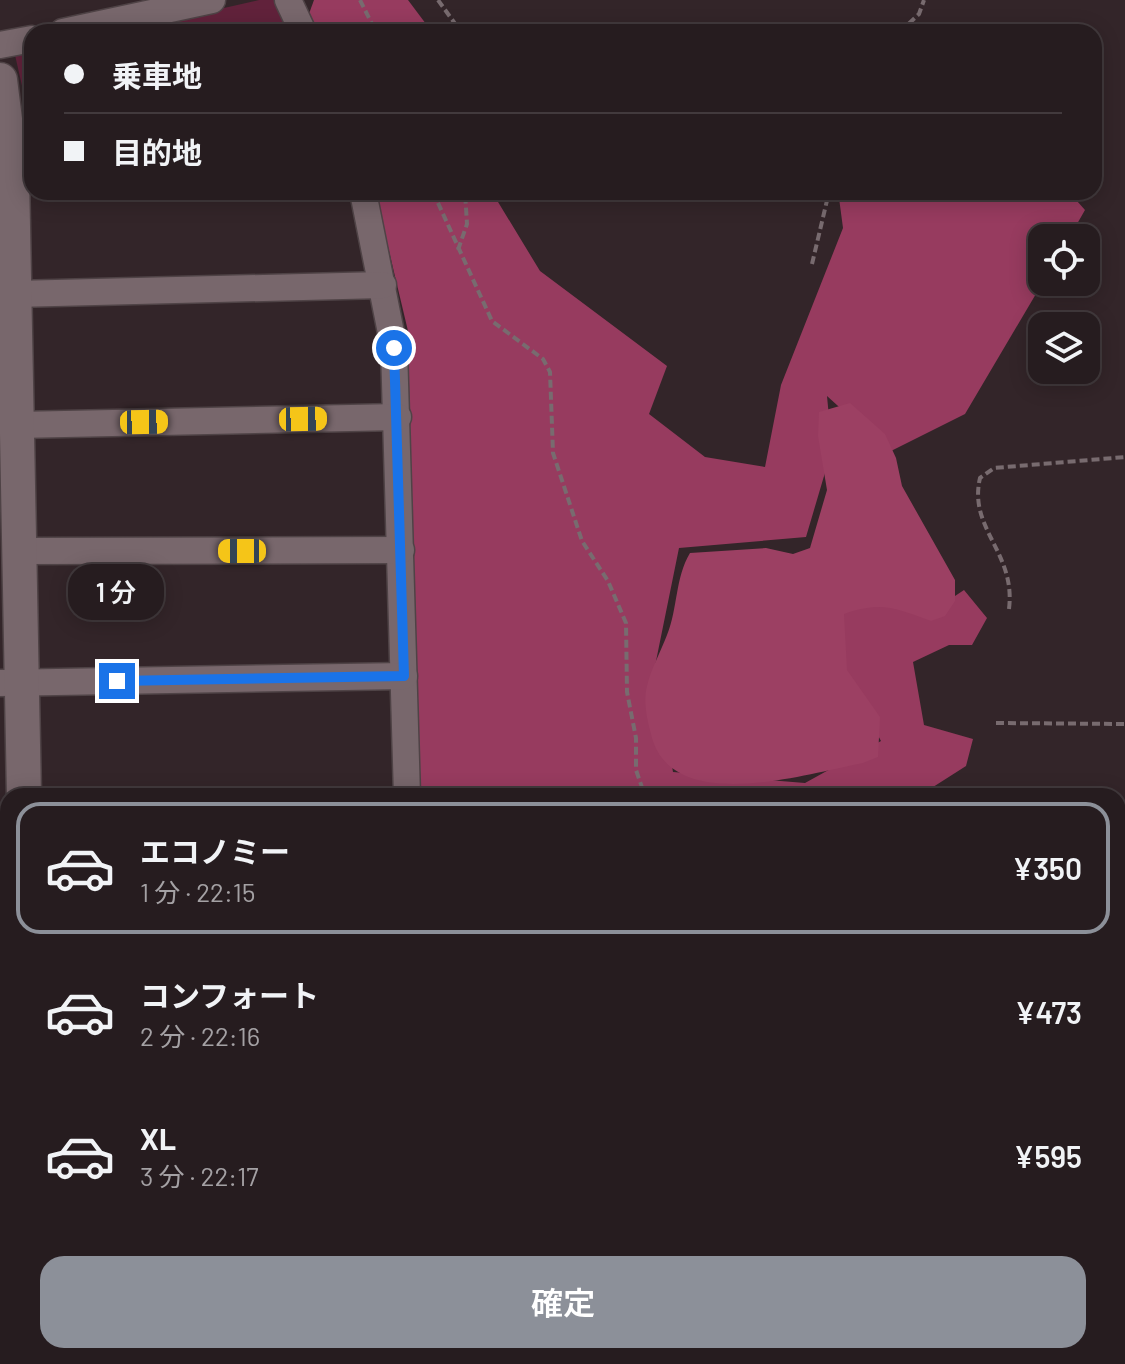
<!DOCTYPE html>
<html lang="ja">
<head>
<meta charset="utf-8">
<style>
  :root { --surface:#261c1f; --page:#2e2528; --text:#f1f3f6; --muted:#a4a1a4; --line:#423a3d; --accent:#8c9099 }
  body { margin:0; font-family:Barlow,"Noto Sans JP",sans-serif; background:var(--page); color:var(--text); height:100vh; display:flex; flex-direction:column; font-size:30px; white-space:nowrap }
  * { box-sizing:border-box; margin:0 }
  p { font-size:26px; color:var(--muted) }
  .icon { flex:none; width:44px; height:44px; fill:none; stroke:currentColor; stroke-width:2; stroke-linecap:round; stroke-linejoin:round }
  .map { position:relative; flex:1; overflow:hidden }
  .drawer { position:absolute; left:0px; top:788px; width:1126px; height:576px; display:flex; flex-direction:column; background:var(--surface); border-radius:24px 24px 0 0; box-shadow:0 4px 20px #0003,0 0 0 2px var(--line) }
  .drawer>* { flex:none }
  .banner { position:absolute; left:24px; top:24px; width:1078px; height:176px; border-radius:24px; box-shadow:0 4px 20px #0003,0 0 0 2px var(--line); display:grid; align-content:center; height:176px; padding:0 40px; background:var(--surface) }
  .tools { position:absolute; left:1028px; top:224px; display:grid; gap:16px }
  .tools a { display:grid; place-items:center; width:72px; height:72px; border-radius:16px; background:var(--surface); box-shadow:0 4px 20px #0003,0 0 0 2px var(--line); font-size:40px }
  .end { position:absolute; width:36px; height:36px; margin:-18px; border:10px solid #1a73e8; background:#fff; box-shadow:0 0 0 4px #fff }
  .from { border-radius:50% }
  .bubble { position:absolute; height:56px; border-radius:24px; background:var(--surface); box-shadow:0 4px 20px #0003,0 0 0 2px var(--line); font-size:26px; font-weight:600; line-height:56px; text-align:center }
  .car { position:absolute; width:24px; height:48px; margin:-24px -12px; border-radius:10px; box-shadow:0 0 6px 2px #0007; background:linear-gradient(#f5c518 24%,#345 0 40%,#f5c518 0 76%,#345 0 86%,#f5c518 0) }
  .banner b { display:flex; align-items:center; gap:28px; height:76px; font-size:30px }
  .banner b+b { border-top:2px solid var(--line) }
  .banner i { width:20px; height:20px; background:var(--text) }
  ul { padding:14px 0 0; list-style:none }
  li { display:flex; align-items:center; gap:24px; height:132px; margin:0 16px 12px; padding:0 24px; border:4px solid transparent; border-radius:24px }
  li div { flex:1 }
  li b { display:block; font-size:30px }
  li em { font-style:normal; font-weight:600 }
  li.current { border-color:var(--accent) }
  li>.icon { width:72px; height:72px; stroke-width:1.5 }
  .primary-button { display:flex; gap:16px; margin-top:auto; padding:16px 40px }
  .primary-button a { flex:1; height:92px; border-radius:24px; background:var(--accent); color:#fff; font-size:32px; font-weight:600; line-height:92px; text-align:center }
  .map>svg:first-child { display:block }
</style>
</head>
<body>
<div class="map">
<svg width="1125" height="1364" viewBox="0 0 1125 1364">
  <rect width="100%" height="100%" fill="#332529"/>
  <!-- green -->
  <g fill="#61223b">
    <polygon points="259,0 277,0 289,32 118,32"/>
    <polygon points="32,51 32,130 15,55"/>
    <polygon points="8,1271 8,1356 13,1356 11,1364 0,1364 0,1294"/>
  </g>
  <!-- forest -->
  <g fill="#973b5f">
    <polygon points="314,0 408,0 432,32 311,32 306,22"/>
    <polygon points="375,192 492,192 540,271 667,366 649,414 705,457 765,467 781,385 843,228 839,198 842,192 1069,192 1085,210 1069,238 1042,238 1043,282 965,414 889,452 827,396 832,449 806,537 679,548 655,666 673,772 805,783 881,741 843,670 840,609 887,597 934,610 964,590 987,618 972,645 949,645 913,662 924,725 973,739 966,766 919,796 417,796 408,331"/>
    <polygon points="8,1089 8,1242 0,1245 0,1090"/>
    <polygon points="284,1356 707,1356 715,1364 286,1364"/>
  </g>
  <!-- water -->
  <g fill="#9c4063">
    <path d="M850 403 885 434 896 458 902 486 955 580V601L945 616 931 621C895 608 881 601 844 614L847 670 880 717 878 757 863 763C805 774 670 817 651 734 647 719 643 702 647 686 651 669 661 651 667 635 678 607 675 578 690 553L766 548 793 554 810 548 827 490 818 436 819 412Z"/>
    <polygon points="745,1356 1111,1356 1113,1364 747,1364"/>
  </g>
  <g fill="none" stroke-linecap="round" stroke-linejoin="round">
    <!-- stream -->
    <polyline stroke="#9c4063" stroke-width="7" points="717,1364 722,1356"/>
    <defs>
      <g id="minor">
        <polyline points="288,0 303,32"/>
        <polyline points="63,32 212,0"/>
        <polyline points="0,45 32,39"/>
        <polyline points="363,192 394,348 407,796"/>
        <polyline points="15,294 383,285"/>
        <polyline points="17,425 398,417"/>
        <polyline points="19,551 401,550"/>
        <polyline points="0,683 404,676"/>
      </g>
      <g id="tertiary">
        <polyline points="0,80 12,175 24,796"/>
        <polyline points="0,1090 8,1090"/>
      </g>
    </defs>
    <!-- minor casing -->
    <use href="#minor" stroke="#4f4346" stroke-width="29"/>
    <!-- tertiary casing -->
    <use href="#tertiary" stroke="#4f4346" stroke-width="37"/>
    <!-- path -->
    <g stroke="#786b6f" stroke-width="4" stroke-dasharray="8 4" stroke-linecap="butt">
      <polyline points="360,0 376,32"/>
      <polyline points="438,0 461,32"/>
      <polyline points="900,32 919,14 924,0"/>
      <polyline points="433,192 492,321 543,359 550,372 553,453 582,541 608,581 626,623 627,692 636,738 636,770 645,796"/>
      <polyline points="458,250 467,224 465,192"/>
      <polyline points="812,264 829,192"/>
      <path d="M1009 609C1016 552 968 529 980 478L994 468 1125 457"/>
      <polyline points="996,723 1125,724"/>
      <polyline points="1118,823 1125,821"/>
      <polyline points="1118,991 1125,989"/>
      <polyline points="727,1356 729,1364"/>
    </g>
    <!-- minor -->
    <use href="#minor" stroke="#78676c" stroke-width="26"/>
    <!-- tertiary -->
    <use href="#tertiary" stroke="#78676c" stroke-width="34"/>
  </g>
  <g fill="none" stroke-linecap="round" stroke-linejoin="round">
    <!-- route -->
    <polyline stroke="#1a73e8" stroke-width="10" points="117,681 404,676 394,348"/>
  </g>
</svg>
<div class="tools">
<a><svg class="icon" aria-label="locate" viewBox="0 0 24 24"><circle cx="12" cy="12" r="6"/><path d="M12 2v4M12 18v4M2 12h4M18 12h4"/></svg></a>
<a><svg class="icon" aria-label="layers" viewBox="0 0 24 24"><path d="M12 4l9 5-9 5-9-5zM3 14l9 5 9-5"/></svg></a>
</div>
<i class="end from" style="left:394px;top:348px"></i>
<i class="end" style="left:117px;top:681px"></i>
<div class="bubble" style="left:68px;top:564px;width:96px">1 分</div>
<i class="car" style="left:303px;top:419px;rotate:89deg"></i>
<i class="car" style="left:144px;top:422px;rotate:89deg"></i>
<i class="car" style="left:242px;top:551px;rotate:270deg"></i>
<div class="banner">
<b><i class="from"></i>乗車地</b>
<b><i></i>目的地</b>
</div>
<section class="drawer">
<ul>
<li class="current"><svg class="icon" aria-label="car" viewBox="0 0 24 24"><path d="M5 17H2v-5l4-1 3-4h7l3 4 3 1v5h-3M9 17h6M6 11h13"/><circle cx="7" cy="17" r="2"/><circle cx="17" cy="17" r="2"/></svg><div><b>エコノミー</b><p>1 分 · 22:15</p></div><em>¥350</em></li>
<li><svg class="icon" aria-label="car" viewBox="0 0 24 24"><path d="M5 17H2v-5l4-1 3-4h7l3 4 3 1v5h-3M9 17h6M6 11h13"/><circle cx="7" cy="17" r="2"/><circle cx="17" cy="17" r="2"/></svg><div><b>コンフォート</b><p>2 分 · 22:16</p></div><em>¥473</em></li>
<li><svg class="icon" aria-label="car" viewBox="0 0 24 24"><path d="M5 17H2v-5l4-1 3-4h7l3 4 3 1v5h-3M9 17h6M6 11h13"/><circle cx="7" cy="17" r="2"/><circle cx="17" cy="17" r="2"/></svg><div><b>XL</b><p>3 分 · 22:17</p></div><em>¥595</em></li>
</ul>
<div class="primary-button"><a>確定</a></div>
</section>
</div>
</body>
</html>
